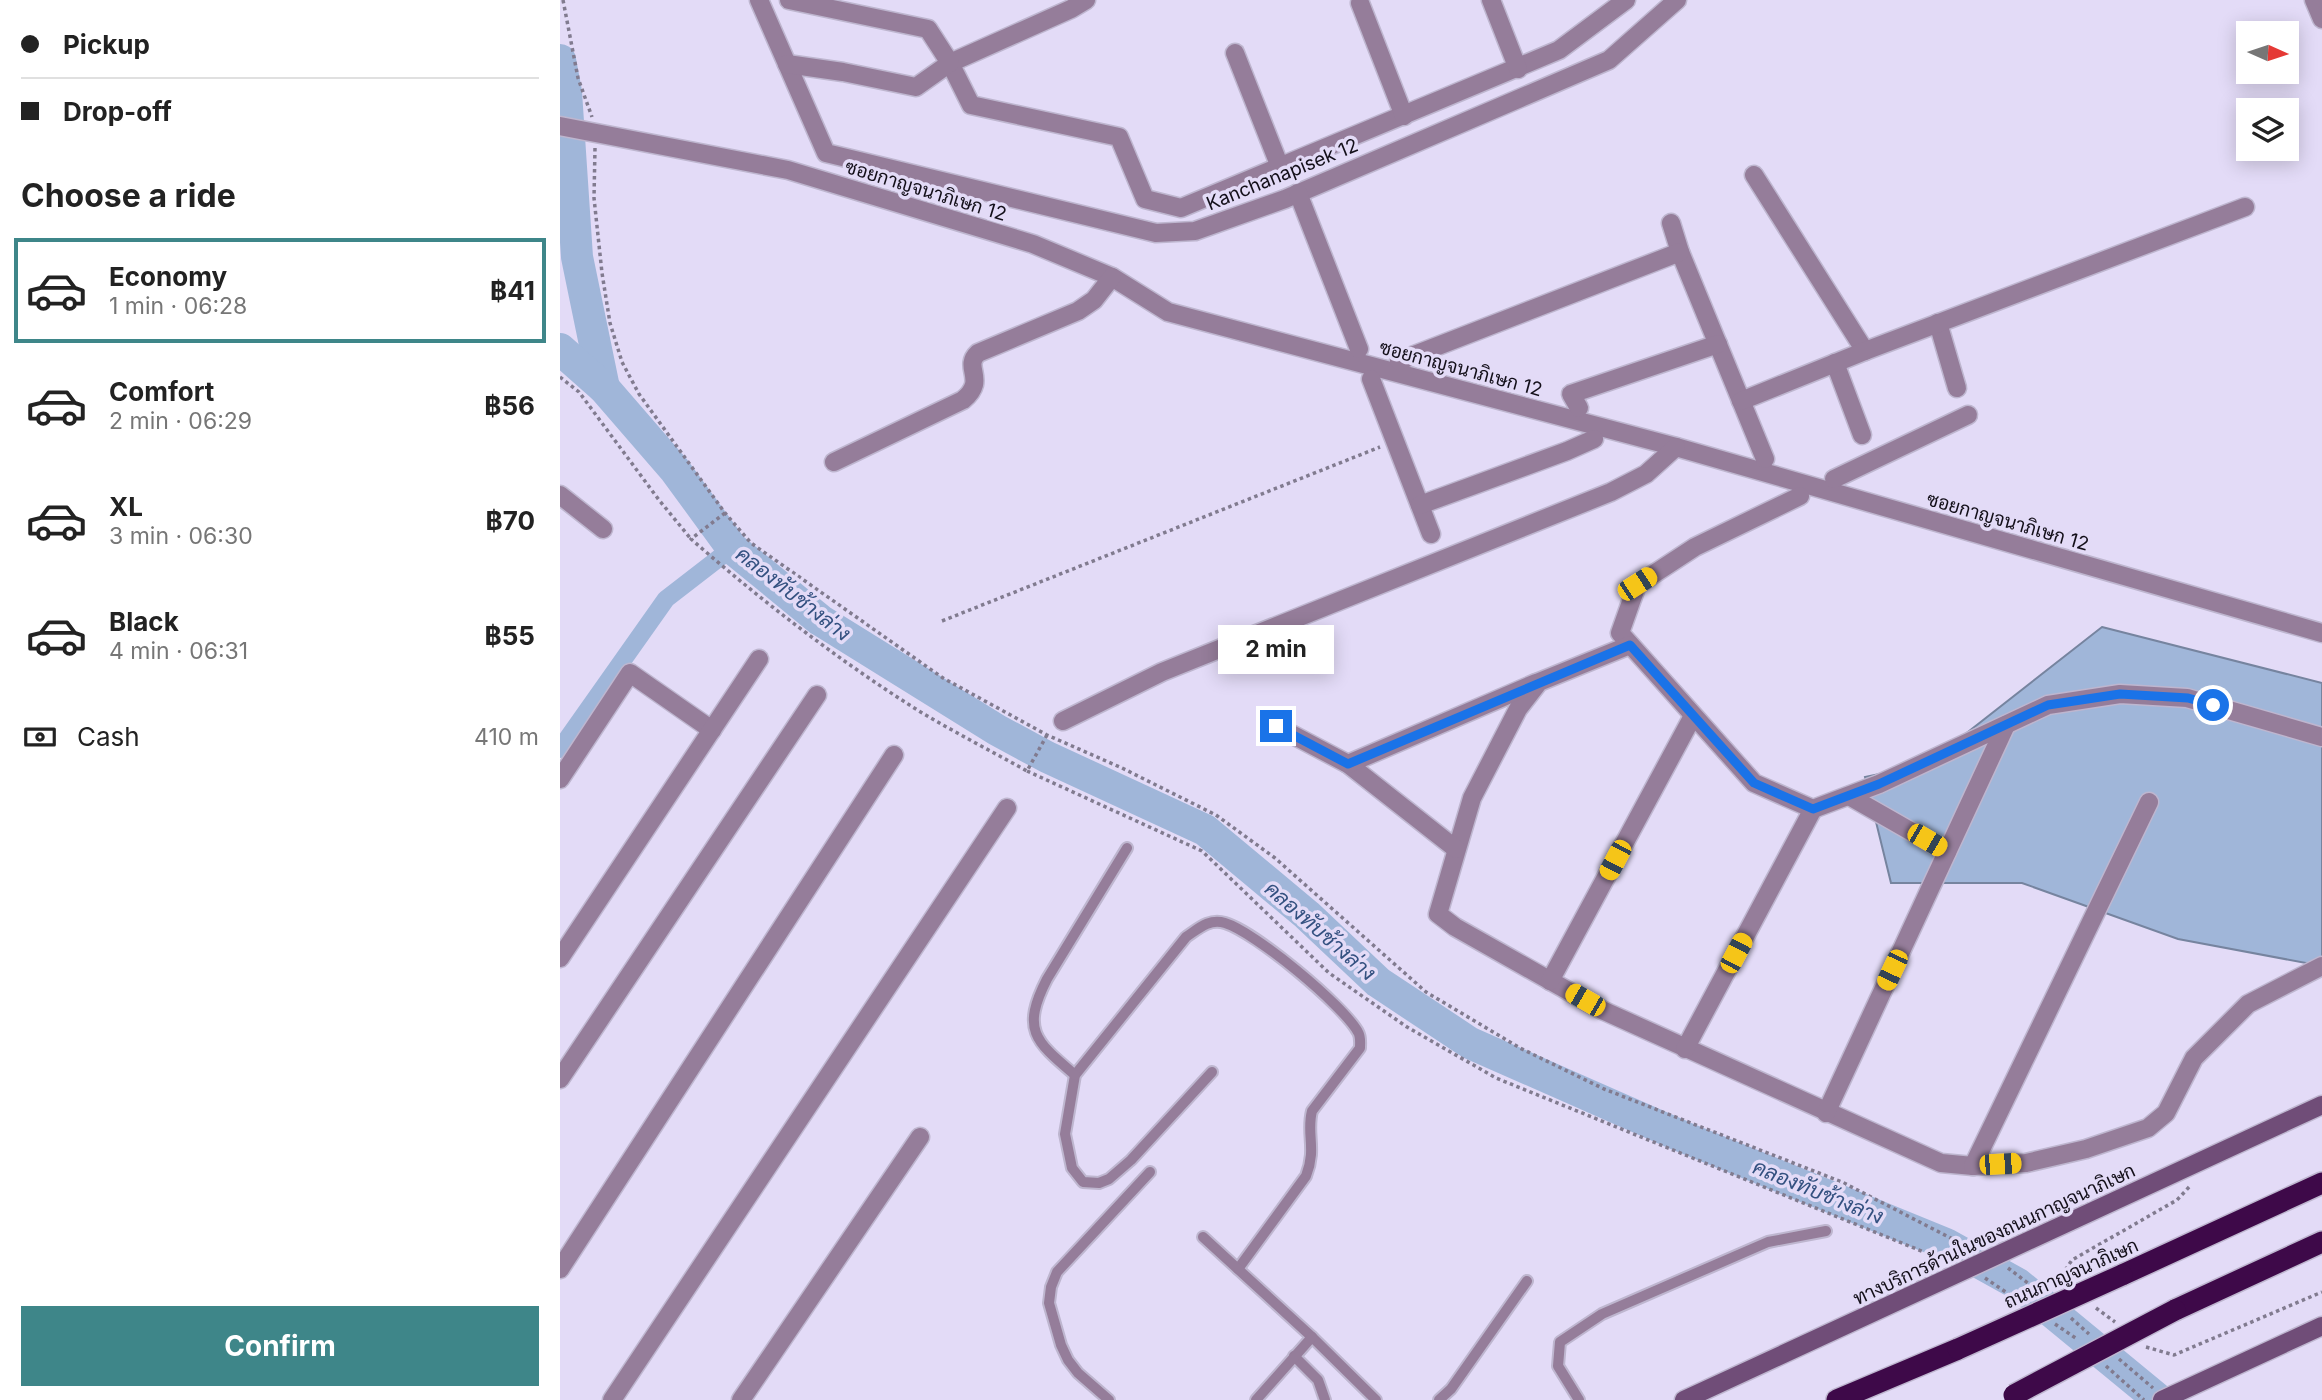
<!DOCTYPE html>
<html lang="en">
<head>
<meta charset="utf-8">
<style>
  :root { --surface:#fff; --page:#f2f2f2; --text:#222; --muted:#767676; --line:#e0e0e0; --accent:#3e8689 }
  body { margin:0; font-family:Inter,Sarabun,sans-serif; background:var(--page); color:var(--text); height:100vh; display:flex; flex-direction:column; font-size:26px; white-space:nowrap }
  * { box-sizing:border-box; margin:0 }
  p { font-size:23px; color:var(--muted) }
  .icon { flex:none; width:38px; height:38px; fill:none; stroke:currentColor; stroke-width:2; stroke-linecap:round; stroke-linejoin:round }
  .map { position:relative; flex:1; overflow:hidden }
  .drawer { display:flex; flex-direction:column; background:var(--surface); width:560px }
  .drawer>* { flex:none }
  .top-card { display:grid; align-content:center; height:154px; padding:0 21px; background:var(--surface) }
  .needle { width:46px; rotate:93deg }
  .buttons { position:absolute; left:1676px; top:21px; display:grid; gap:14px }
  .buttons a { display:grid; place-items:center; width:63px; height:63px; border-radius:0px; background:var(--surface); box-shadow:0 4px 18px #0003; font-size:35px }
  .end { position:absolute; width:32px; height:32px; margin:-16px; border:9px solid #1a73e8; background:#fff; box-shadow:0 0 0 4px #fff }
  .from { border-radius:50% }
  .bubble { position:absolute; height:49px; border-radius:0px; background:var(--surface); box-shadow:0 4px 18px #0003; font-size:23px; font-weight:700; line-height:49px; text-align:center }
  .car { position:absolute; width:21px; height:42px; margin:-21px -10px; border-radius:9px; box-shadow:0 0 5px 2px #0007; background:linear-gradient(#f5c518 24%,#345 0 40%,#f5c518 0 76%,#345 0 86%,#f5c518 0) }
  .top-card b { display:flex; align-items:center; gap:24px; height:66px; font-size:26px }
  .top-card b+b { border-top:2px solid var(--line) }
  .top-card i { width:18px; height:18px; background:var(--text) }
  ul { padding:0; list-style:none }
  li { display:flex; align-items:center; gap:21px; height:105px; margin:0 14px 10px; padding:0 7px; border:4px solid transparent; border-radius:0px }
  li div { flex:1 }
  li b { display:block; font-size:26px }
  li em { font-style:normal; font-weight:700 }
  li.selected { border-color:var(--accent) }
  li>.icon { width:63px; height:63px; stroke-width:1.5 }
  h2 { padding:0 21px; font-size:32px; line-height:84px }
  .pay { display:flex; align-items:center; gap:18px; height:77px; padding:0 21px; font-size:26px }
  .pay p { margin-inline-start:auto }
  .cta { display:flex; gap:14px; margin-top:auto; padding:14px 21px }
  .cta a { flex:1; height:80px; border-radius:0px; background:var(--accent); color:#fff; font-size:28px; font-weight:700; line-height:80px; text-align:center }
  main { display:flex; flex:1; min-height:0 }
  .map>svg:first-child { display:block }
</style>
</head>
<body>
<main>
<section class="drawer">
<div class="top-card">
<b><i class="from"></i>Pickup</b>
<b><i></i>Drop-off</b>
</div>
<h2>Choose a ride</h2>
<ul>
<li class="selected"><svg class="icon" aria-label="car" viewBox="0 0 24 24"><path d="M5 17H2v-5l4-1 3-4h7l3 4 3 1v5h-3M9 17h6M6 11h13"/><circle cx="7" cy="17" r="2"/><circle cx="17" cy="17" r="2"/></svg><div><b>Economy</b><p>1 min · 06:28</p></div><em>฿41</em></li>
<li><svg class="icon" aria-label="car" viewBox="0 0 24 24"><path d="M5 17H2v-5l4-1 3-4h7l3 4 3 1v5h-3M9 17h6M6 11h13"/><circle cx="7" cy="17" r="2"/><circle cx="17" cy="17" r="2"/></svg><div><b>Comfort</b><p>2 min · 06:29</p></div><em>฿56</em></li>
<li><svg class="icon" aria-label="car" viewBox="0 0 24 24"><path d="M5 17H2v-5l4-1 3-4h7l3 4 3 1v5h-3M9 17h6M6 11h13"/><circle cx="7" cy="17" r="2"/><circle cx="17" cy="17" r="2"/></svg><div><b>XL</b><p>3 min · 06:30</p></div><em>฿70</em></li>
<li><svg class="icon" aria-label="car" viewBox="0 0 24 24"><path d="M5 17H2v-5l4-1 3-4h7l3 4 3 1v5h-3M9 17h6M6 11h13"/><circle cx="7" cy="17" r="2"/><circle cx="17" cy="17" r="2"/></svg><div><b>Black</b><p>4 min · 06:31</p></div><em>฿55</em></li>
</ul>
<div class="pay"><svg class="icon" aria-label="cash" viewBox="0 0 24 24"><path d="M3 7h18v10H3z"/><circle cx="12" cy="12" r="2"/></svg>Cash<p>410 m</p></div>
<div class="cta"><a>Confirm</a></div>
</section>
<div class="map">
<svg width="1762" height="1400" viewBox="0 0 1762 1400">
  <rect width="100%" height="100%" fill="#e3dbf7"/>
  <!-- water -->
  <polygon fill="#a0b6d9" stroke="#76849f" stroke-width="2" points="1542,627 1762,683 1762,966 1618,939 1462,883 1331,883 1305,777 1367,764"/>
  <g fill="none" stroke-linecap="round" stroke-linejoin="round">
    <!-- canal -->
    <polyline stroke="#a0b6d9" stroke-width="18" points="0,749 106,599 172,548"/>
    <!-- river -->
    <g stroke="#a0b6d9" stroke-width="32">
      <polyline points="0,60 6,92 17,257 44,388"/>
      <polyline points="0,349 44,388 115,470 172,548 260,620 437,730 487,757 645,830 747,915 818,982 910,1043 1121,1136 1386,1244 1458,1284 1599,1400"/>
    </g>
    <defs>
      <g id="service">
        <path d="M652 1072 571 1160 549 1179 539 1183 523 1182 512 1168 505 1134 515 1075 626 937C638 929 649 918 665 923 695 932 783 1005 798 1032 801 1037 800 1042 800 1048L752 1111C746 1134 757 1148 746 1176L678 1269"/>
        <path d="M515 1075C475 1041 461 1030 487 979L567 848"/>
        <polyline points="643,1237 752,1337 816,1400"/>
        <polyline points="734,1356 758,1380 765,1400"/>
        <polyline points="549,1400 518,1373 508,1360 501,1345 489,1303 491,1287 497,1272 590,1172"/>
        <polyline points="696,1400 752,1337"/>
        <polyline points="879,1400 891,1389 967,1281"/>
        <polyline points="1019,1400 998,1366 1000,1342 1042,1314 1208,1242 1266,1231"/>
      </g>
      <g id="minor">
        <polyline points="199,0 266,153 596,233 635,231 725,199 1049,60 1117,0"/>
        <polyline points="526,0 511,9 390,63 411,105 559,137 585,199 621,208 999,50 1066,0"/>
        <polyline points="931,0 958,69"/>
        <polyline points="1754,0 1762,19"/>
        <polyline points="800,3 844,116"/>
        <polyline points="675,53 720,167"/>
        <polyline points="227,64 283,72 356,87 390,63 368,29 229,0"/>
        <polyline points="0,126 228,170 473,244 552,277 608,312 1116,447 1762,633"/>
        <polyline points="1194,175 1305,351"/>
        <polyline points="738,193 799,349"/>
        <polyline points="1111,223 1120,252 1205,459"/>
        <polyline points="1378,323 1397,388"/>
        <polyline points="839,361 1120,252"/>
        <polyline points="1275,363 1302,435"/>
        <polyline points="811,379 871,534"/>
        <polyline points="1181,401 1305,351 1685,207"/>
        <polyline points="1019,408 1011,394 1158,344"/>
        <path d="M274 462 403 400C428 379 402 368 418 353L518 311 534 300 552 277"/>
        <polyline points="1274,479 1408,415"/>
        <polyline points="0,495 43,529"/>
        <polyline points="1240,496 1135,547 1077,585 1060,633 1194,783 1253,809 1319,784 1488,705 1560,694 1627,698 1762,737"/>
        <polyline points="860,505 1007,451 1034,439"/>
        <polyline points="1070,645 979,682 958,709 912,798 878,914 895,927 1042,1010 1381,1163 1413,1166 1466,1163 1526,1149 1588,1128 1606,1113 1634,1058 1688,1004 1762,966"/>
        <polyline points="503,721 602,672 1051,492 1086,474 1116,447"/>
        <polyline points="716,726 788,764 896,849"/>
        <polyline points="788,764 976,683"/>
        <polyline points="0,779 70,673 152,730"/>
        <polyline points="1289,796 1387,852"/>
        <polyline points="0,958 199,659"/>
        <polyline points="990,981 1133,716"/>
        <polyline points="1125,1049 1253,809"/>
        <polyline points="0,1079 257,695"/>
        <polyline points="1266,1113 1446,725"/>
        <polyline points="1413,1166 1589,802"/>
        <polyline points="0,1269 334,755"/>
        <polyline points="52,1400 447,808"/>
        <polyline points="181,1400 360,1137"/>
      </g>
      <g id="secondary">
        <polyline points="1124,1400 1762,1105"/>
        <polyline points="1602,1400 1762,1326"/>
      </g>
      <g id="motorway">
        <polyline points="1562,1275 1762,1183"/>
        <polyline points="1615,1310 1762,1242"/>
        <polyline points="1277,1400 1398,1349"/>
      </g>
    </defs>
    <!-- service casing -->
    <use href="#service" stroke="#beb6cf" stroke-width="14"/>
    <!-- minor casing -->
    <use href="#minor" stroke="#beb6cf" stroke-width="21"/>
    <!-- secondary casing -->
    <use href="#secondary" stroke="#beb6cf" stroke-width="21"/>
    <!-- motorway casing -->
    <use href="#motorway" stroke="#beb6cf" stroke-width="24"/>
    <!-- path -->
    <g stroke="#817b8f" stroke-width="3.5" stroke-dasharray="3.5 3.5" stroke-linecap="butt">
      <polyline points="3,0 18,78 32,117"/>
      <polyline points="35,148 34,198 42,273 50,323 62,362 79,394 165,513 191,543 383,678 487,735 562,768 656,815 715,858 866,992 960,1048 1044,1089 1282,1182 1410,1248"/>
      <polyline points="0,377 19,392 99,500 131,539"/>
      <path d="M165 513 131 539C203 602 278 660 359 711 394 732 431 751 467 771L487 735"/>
      <polyline points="382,621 820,447"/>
      <polyline points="467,771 642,851 769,973 847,1027 936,1078 1386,1261"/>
      <polyline points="1448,1268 1481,1293"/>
      <polyline points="1425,1278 1459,1301"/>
      <polyline points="1503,1281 1500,1278 1512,1260 1617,1200 1631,1185"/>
      <polyline points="1536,1308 1555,1322"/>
      <polyline points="1511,1318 1529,1334"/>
      <polyline points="1495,1324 1517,1339"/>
      <polyline points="1586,1347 1614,1355 1762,1292"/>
      <polyline points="1559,1359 1593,1388"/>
      <polyline points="1546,1366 1584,1400"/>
    </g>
    <!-- service -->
    <use href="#service" stroke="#957d9a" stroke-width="10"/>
    <!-- minor -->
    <use href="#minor" stroke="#957d9a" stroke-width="18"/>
    <!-- secondary -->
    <use href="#secondary" stroke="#704d78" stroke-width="18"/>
    <!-- motorway -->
    <use href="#motorway" stroke="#3e0949" stroke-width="21"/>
    <defs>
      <g id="motorway-bridge">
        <polyline points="1398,1349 1562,1275"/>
        <polyline points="1454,1395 1615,1310"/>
      </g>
    </defs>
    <!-- motorway-bridge casing -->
    <use href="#motorway-bridge" stroke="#beb6cf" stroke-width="24" stroke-linecap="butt"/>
    <!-- motorway-bridge -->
    <use href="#motorway-bridge" stroke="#3e0949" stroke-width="21"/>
  </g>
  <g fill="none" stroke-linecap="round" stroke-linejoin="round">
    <!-- route -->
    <polyline stroke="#1a73e8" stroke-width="9" points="716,726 788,764 1070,645 1194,783 1253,809 1319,784 1488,705 1560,694 1628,698 1653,705"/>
  </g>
  <g text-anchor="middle" stroke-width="7" stroke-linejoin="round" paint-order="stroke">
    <!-- street labels -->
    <g font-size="19" fill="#130f19" stroke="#e3dbf7">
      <text transform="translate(722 174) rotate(-22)" y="7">Kanchanapisek 12</text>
      <text transform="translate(366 190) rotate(17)" y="7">ซอยกาญจนาภิเษก 12</text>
      <text transform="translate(901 368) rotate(15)" y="7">ซอยกาญจนาภิเษก 12</text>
      <text transform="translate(1448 521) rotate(16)" y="7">ซอยกาญจนาภิเษก 12</text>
      <text transform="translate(1434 1234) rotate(-25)" y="7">ทางบริการด้านในของถนนกาญจนาภิเษก</text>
      <text transform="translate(1511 1273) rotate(-24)" y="7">ถนนกาญจนาภิเษก</text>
    </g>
    <!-- water labels -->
    <g font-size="21" font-style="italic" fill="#345180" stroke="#e3dbf7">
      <text transform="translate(233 594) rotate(38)" y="7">คลองทับช้างล่าง</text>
      <text transform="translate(760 931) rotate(41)" y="7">คลองทับช้างล่าง</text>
      <text transform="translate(1258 1192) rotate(22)" y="7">คลองทับช้างล่าง</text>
    </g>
  </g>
</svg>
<div class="buttons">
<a><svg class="needle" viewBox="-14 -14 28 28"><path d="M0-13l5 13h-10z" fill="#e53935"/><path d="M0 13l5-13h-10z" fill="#767676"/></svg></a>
<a><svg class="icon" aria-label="layers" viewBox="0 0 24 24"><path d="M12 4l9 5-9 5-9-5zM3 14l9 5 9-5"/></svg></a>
</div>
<i class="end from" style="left:1653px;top:705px"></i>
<i class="end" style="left:716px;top:726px"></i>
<div class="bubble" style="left:658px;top:625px;width:116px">2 min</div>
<i class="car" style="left:1077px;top:584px;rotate:57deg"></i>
<i class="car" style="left:1367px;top:840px;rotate:120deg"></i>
<i class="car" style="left:1055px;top:860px;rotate:208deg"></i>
<i class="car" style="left:1176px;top:953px;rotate:28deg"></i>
<i class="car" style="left:1332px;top:970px;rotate:205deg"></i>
<i class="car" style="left:1025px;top:1000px;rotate:300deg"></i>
<i class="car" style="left:1440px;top:1164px;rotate:87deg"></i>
</div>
</main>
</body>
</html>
